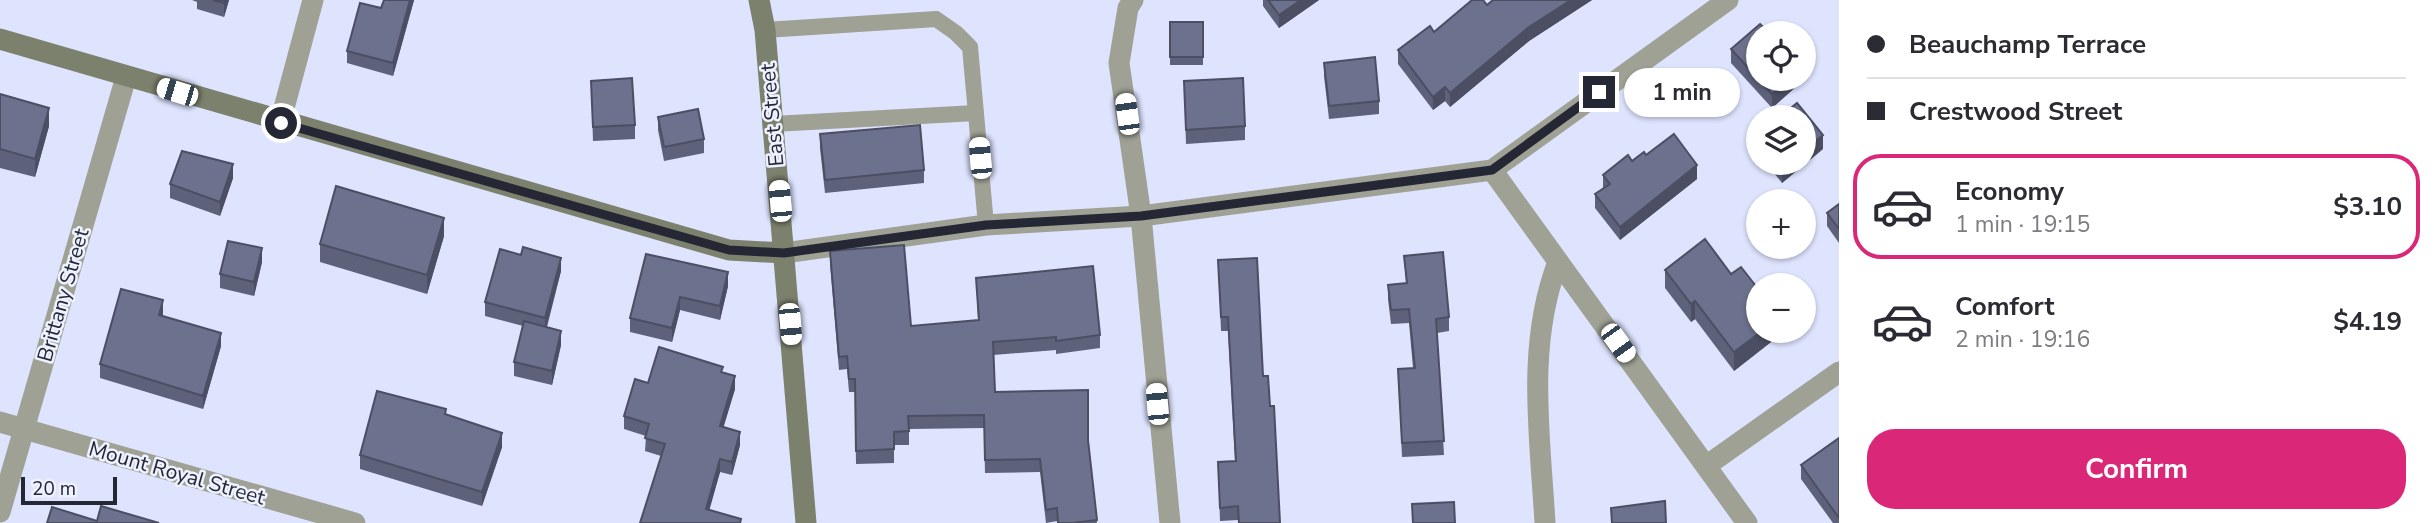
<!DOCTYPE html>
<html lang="en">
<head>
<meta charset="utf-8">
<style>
  :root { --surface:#fff; --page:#f2f2f3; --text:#2b2b33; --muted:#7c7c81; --line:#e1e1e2; --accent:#db2777 }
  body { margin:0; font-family:"Nunito Sans",sans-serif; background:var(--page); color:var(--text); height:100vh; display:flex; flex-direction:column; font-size:26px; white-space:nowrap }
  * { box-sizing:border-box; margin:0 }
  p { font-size:23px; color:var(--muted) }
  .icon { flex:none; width:38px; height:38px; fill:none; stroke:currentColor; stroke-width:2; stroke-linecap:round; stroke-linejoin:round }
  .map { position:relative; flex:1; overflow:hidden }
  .panel { display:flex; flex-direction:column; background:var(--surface); width:595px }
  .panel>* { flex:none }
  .banner { display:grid; align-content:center; height:154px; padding:0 28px; background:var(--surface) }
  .tools { position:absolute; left:1746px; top:21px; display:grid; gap:14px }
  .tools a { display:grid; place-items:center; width:70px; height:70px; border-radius:50%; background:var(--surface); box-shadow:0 2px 5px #0004; font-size:35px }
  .scale { position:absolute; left:21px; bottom:18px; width:96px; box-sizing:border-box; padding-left:7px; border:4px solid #252734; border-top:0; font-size:19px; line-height:24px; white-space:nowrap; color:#252734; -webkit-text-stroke:5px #eef1ff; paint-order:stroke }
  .end { position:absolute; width:32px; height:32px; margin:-16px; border:9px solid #252734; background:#fff; box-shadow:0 0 0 4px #fff }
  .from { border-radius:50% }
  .bubble { position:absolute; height:49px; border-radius:24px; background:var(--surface); box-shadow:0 2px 5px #0004; font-size:23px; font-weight:700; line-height:49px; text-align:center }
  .car { position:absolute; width:21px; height:42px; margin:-21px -10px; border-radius:9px; box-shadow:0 0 5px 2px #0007; background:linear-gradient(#fff 24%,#345 0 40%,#fff 0 76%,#345 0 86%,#fff 0) }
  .banner b { display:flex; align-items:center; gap:24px; height:66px; font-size:26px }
  .banner b+b { border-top:2px solid var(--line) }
  .banner i { width:18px; height:18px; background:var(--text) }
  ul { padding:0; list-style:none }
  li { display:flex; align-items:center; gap:21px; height:105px; margin:0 14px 10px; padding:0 14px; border:4px solid transparent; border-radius:28px }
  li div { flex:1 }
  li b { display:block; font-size:26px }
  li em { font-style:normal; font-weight:700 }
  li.current { border-color:var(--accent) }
  li>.icon { width:63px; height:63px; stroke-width:1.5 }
  .action { display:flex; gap:14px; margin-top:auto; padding:14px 28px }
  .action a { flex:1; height:80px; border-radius:28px; background:var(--accent); color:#fff; font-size:28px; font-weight:700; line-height:80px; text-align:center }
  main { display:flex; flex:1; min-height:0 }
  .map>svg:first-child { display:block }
</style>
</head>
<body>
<main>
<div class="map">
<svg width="1839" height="523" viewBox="0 0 1839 523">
  <rect width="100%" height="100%" fill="#dee3fe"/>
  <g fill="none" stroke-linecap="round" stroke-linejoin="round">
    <!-- lane -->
    <g stroke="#9ea194" stroke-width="16">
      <polyline points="765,30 936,19 956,33 970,47 986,225"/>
      <polyline points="773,124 976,113"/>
    </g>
    <!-- street -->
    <g stroke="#9ea194" stroke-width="21">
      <polyline points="1133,0 1128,8 1119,63 1141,216 1170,523"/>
      <polyline points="280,123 313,0"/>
      <polyline points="1492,170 1747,523"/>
      <polyline points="784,253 986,225 1141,216 1492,170 1728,0"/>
      <polyline points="0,422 355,523"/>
      <polyline points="1706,466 1839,372"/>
      <polyline points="0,512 126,77"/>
      <path d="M1545 523C1540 435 1526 345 1558 262"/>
    </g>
    <!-- secondary -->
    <g stroke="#7c816d" stroke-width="21">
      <polyline points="759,0 765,30 806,523"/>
      <polyline points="0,39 729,250 784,253"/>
    </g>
  </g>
  <!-- wall -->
  <g fill="#5d617a">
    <polygon points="192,0 229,0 224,17 197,9 197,2"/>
    <polygon points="414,0 393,76 347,63 347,51 381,8"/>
    <polygon points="1263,0 1319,0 1279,28 1263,6"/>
    <polygon points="1493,0 1592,0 1529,41 1450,107 1445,101 1433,110 1398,64 1398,50 1487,5"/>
    <rect x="1170" y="22" width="33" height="43"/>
    <polygon points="1731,49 1799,79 1799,84 1772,108 1731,63"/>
    <polygon points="1324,63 1379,101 1379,114 1329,119 1324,76"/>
    <polygon points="591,81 635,125 635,139 593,141"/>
    <polygon points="1184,81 1245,126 1245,140 1186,144"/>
    <polygon points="0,94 49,126 35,177 0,168"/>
    <polygon points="658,117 704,139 704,153 664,161 658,130"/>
    <polygon points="820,134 924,170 924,183 825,193 820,148"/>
    <polygon points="1759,134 1759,154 1756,150 1756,137"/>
    <polygon points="1823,149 1782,183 1766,163 1804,163"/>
    <polygon points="1646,155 1697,179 1620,240 1595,208 1595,194 1603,189 1603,175"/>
    <polygon points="233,178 220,216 170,198 170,184"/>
    <polygon points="1839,204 1839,243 1827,226 1827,213"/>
    <polygon points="444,236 427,294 320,262 320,244"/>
    <polygon points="830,251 911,326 978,320 976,278 1100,335 1100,348 1056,354 1056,350 993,355 995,392 1088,440 1097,523 1057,523 1057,521 1046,523 1040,472 985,473 984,428 909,429 909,445 894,445 894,463 856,464 855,392 849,392 847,369 839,370 830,264"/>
    <polygon points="646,254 728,286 720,320 680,310 672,342 630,332 630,318"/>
    <polygon points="1404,256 1449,317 1449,331 1437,333 1444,455 1402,457 1398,369 1413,368 1409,323 1391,324 1388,299 1388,285 1406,283"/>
    <polygon points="1218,260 1263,376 1280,523 1239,523 1238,520 1220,521 1218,462 1235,461 1228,331 1221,331"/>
    <polygon points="262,262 254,296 220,288 220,274"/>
    <polygon points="1665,270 1759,331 1771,331 1771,342 1734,371 1695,319 1691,322 1665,288"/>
    <polygon points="561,271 547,327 561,345 552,385 514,376 514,362 523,326 485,316 485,302"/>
    <polygon points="163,314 162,316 221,346 203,409 100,378 100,364"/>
    <polygon points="723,372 735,389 723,427 740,445 732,475 720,472 709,510 741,523 640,523 661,456 645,451 646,436 624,429 624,416 648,383"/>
    <polygon points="446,414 502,447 482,506 360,469 360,455"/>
    <polygon points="1839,438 1839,523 1833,523 1801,479 1801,465"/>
  </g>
  <!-- shaded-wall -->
  <g fill="#4c4f63">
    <polygon points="225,0 229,0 224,17 224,3"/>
    <polygon points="410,0 414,0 393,76 393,63"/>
    <polygon points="1301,0 1319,0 1279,28 1279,15"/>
    <polygon points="1571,0 1592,0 1529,41 1450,107 1450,93 1529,27"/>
    <polygon points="1810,45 1810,59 1804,64 1804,50"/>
    <polygon points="1789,79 1799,79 1799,84 1772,108 1772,94"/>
    <polygon points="1445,87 1445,101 1433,110 1433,97"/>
    <polygon points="49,108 49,126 35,177 35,159"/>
    <polygon points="1823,135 1823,149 1782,183 1782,169 1789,163 1804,163 1804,151"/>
    <polygon points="233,164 233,178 220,216 220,202"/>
    <polygon points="1697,165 1697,179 1620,240 1620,227"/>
    <polygon points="444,218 444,236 427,294 427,275"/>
    <polygon points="262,248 262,262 254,296 254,282"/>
    <polygon points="561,258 561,271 545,332 545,318"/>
    <polygon points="728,272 728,286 720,320 720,306"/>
    <polygon points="680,297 680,310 672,342 672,328"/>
    <polygon points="163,300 163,314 159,329 159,315"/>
    <polygon points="1695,301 1695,319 1691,322 1691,304"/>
    <polygon points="561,331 561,345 552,385 552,371"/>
    <polygon points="1762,331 1771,331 1771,342 1734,371 1734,352"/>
    <polygon points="221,333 221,346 203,409 203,396"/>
    <polygon points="735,376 735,389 720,439 720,426"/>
    <polygon points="740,432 740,445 732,475 732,462"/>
    <polygon points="502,433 502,447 482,506 482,492"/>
    <polygon points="720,459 720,472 706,522 706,509"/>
  </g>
  <!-- building -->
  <g fill="#6c718e" stroke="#4c4f63" stroke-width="2">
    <polygon points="213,0 225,0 224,3"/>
    <polygon points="384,0 410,0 393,63 347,51 360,3 381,8"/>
    <polygon points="1268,0 1301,0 1279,15"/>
    <polygon points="1472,0 1483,0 1487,5 1493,0 1571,0 1529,27 1450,93 1445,87 1433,97 1398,50 1430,26 1434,32"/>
    <rect x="1170" y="22" width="33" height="35"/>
    <polygon points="1760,24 1769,33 1759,33 1759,79 1789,79 1772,94 1731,49"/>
    <polygon points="1793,26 1799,33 1784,33"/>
    <polygon points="1804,39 1810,45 1804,50"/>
    <polygon points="1375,57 1379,101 1329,106 1324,63"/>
    <polygon points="632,78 635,125 593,127 591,81"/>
    <polygon points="1243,78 1245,126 1186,130 1184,81"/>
    <polygon points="0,94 49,108 35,159 0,149"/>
    <polygon points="1797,103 1823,135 1804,151 1804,117 1780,117"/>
    <polygon points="698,109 704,139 664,147 658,117"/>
    <polygon points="920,125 924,170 825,180 820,134"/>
    <polygon points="1674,134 1697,165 1620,227 1595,194 1610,184 1603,175 1628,155 1632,161 1644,152 1646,155"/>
    <polygon points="182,151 233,164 220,202 170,184"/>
    <polygon points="1777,163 1789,163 1782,169"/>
    <polygon points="336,186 444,218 427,275 320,244"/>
    <polygon points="1839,204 1839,229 1827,213"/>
    <polygon points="1705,239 1731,274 1741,267 1759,290 1759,301 1755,303 1759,308 1759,331 1762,331 1734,352 1695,301 1691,304 1665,270"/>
    <polygon points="228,241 262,248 254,282 220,274"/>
    <polygon points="904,245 911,326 979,320 976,278 1093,266 1100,335 1056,341 1056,337 993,342 995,392 1088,390 1088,440 1097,520 1072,523 1058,523 1057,508 1046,510 1040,459 985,460 984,415 908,416 909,431 894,432 894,449 856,451 855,379 849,379 847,356 839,357 830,251"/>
    <polygon points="523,247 561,258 545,318 485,302 500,249 521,255"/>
    <polygon points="1443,252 1449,317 1436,319 1444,441 1402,443 1398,369 1415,368 1409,309 1391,310 1388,285 1407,283 1404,256"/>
    <polygon points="646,254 728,272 720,306 680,297 672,328 630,318"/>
    <polygon points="1257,258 1263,376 1268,376 1270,406 1274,406 1280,523 1239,523 1238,506 1220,508 1218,462 1236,461 1228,317 1221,317 1218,260"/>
    <polygon points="121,289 163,300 159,315 221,333 203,396 100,364"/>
    <polygon points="524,321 561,331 552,371 514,362"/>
    <polygon points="659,347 723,367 721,372 735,376 720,426 740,432 732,462 720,459 706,509 741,519 740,523 640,523 665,444 645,438 649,424 624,416 635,379 648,383"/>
    <polygon points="377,391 446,409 445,414 502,433 482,492 360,455"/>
    <polygon points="1839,438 1839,518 1801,465"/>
    <polygon points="1665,501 1666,523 1612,523 1611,508"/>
    <polygon points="1454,502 1455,523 1413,523 1412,504"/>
    <polygon points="101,506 159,523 47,523 52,507 97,521"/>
  </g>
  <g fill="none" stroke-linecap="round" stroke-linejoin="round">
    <!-- route -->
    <polyline stroke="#252734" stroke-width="9" points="281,123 729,250 784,253 986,225 1141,216 1492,170 1599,92"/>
  </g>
  <g text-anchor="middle" stroke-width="5" stroke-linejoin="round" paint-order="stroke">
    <!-- street labels -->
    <g font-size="21" fill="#252734" stroke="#eef1ff">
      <text transform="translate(772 115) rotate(-95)" y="7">East Street</text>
      <text transform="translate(63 295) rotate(-74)" y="7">Brittany Street</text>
      <text transform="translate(177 473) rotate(16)" y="7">Mount Royal Street</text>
    </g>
  </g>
</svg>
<div class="tools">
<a><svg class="icon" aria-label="locate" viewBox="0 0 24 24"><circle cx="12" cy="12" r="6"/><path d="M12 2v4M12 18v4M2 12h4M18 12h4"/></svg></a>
<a><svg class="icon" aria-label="layers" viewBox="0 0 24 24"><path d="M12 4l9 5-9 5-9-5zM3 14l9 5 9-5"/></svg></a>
<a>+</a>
<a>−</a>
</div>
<div class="scale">20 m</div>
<i class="end from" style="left:281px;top:123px"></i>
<i class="end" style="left:1599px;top:92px"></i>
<div class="bubble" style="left:1624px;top:68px;width:116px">1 min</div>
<i class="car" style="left:177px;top:92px;rotate:287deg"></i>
<i class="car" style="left:1127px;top:114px;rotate:352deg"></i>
<i class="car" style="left:980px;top:158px;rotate:355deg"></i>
<i class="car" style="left:780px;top:201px;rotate:355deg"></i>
<i class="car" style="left:790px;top:324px;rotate:175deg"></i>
<i class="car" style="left:1618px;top:343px;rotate:144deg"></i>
<i class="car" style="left:1157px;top:404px;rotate:355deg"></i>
</div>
<section class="panel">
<div class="banner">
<b><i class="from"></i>Beauchamp Terrace</b>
<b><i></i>Crestwood Street</b>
</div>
<ul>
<li class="current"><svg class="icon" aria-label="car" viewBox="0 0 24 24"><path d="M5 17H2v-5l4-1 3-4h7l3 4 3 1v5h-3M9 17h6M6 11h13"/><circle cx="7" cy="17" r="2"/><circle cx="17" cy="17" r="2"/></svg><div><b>Economy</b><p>1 min · 19:15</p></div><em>$3.10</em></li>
<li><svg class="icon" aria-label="car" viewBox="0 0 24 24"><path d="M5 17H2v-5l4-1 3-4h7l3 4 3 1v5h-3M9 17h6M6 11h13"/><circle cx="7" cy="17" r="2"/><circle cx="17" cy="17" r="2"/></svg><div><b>Comfort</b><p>2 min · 19:16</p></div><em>$4.19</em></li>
</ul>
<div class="action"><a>Confirm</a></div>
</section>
</main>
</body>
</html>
